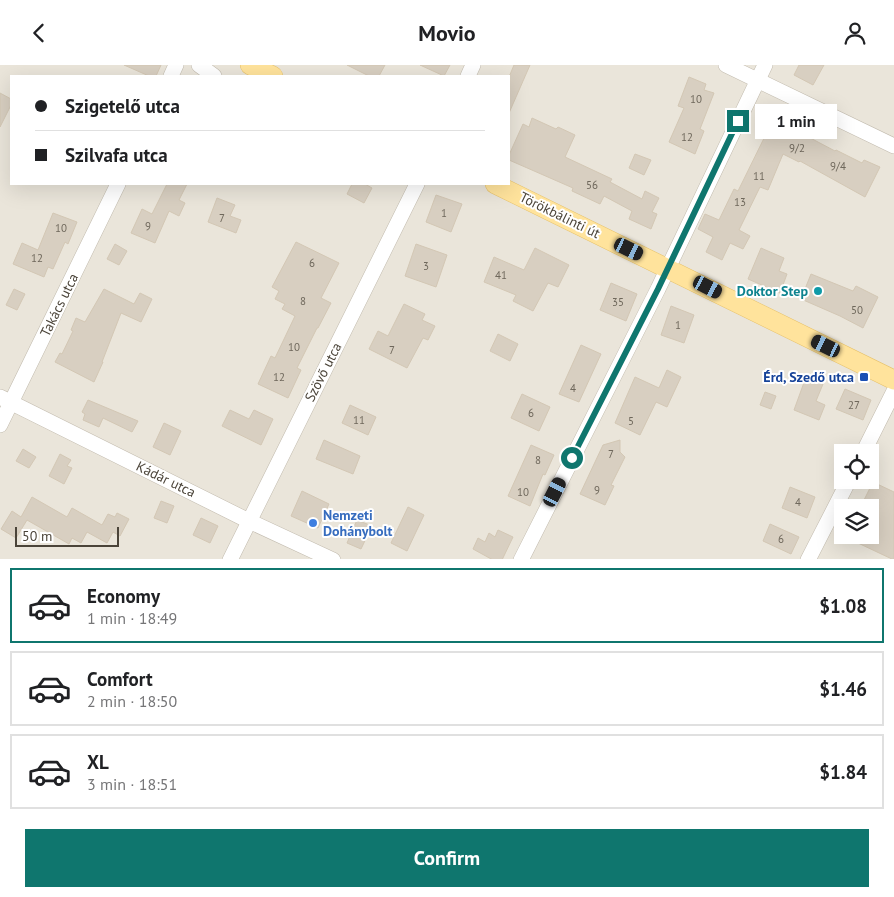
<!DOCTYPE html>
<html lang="en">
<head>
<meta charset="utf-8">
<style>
  :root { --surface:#fff; --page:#f6f6f6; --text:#202124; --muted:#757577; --line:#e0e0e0; --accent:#0f766e }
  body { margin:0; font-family:"PT Sans",sans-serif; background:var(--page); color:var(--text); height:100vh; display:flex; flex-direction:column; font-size:19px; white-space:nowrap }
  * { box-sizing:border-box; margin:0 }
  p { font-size:16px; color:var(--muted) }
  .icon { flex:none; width:28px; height:28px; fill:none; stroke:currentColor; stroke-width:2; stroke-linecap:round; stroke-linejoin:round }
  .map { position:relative; height:494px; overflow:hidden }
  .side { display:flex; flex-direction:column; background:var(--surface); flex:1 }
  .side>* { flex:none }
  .hud { position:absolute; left:10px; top:10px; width:500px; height:110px; border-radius:0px; box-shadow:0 5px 20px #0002; display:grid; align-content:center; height:110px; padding:0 25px; background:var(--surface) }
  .buttons { position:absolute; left:834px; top:379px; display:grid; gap:10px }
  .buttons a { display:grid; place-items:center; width:45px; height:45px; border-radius:0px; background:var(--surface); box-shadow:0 5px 20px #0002; font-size:25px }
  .scale { position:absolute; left:15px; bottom:12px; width:104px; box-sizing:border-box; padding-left:5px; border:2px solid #4b4439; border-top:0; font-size:14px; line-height:18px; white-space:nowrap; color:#4b4439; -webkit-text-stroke:4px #fff; paint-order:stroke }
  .end { position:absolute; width:22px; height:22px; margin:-11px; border:6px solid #0f766e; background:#fff; box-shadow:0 0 0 2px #fff }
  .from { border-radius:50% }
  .bubble { position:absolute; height:35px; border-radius:0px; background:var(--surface); box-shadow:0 5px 20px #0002; font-size:16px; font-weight:600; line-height:35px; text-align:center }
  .car { position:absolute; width:15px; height:30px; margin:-15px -8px; border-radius:6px; box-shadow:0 0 4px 1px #0007; background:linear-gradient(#222 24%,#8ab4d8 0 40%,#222 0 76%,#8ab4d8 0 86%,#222 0) }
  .hud b { display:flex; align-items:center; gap:18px; height:48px; font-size:19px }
  .hud b+b { border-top:1px solid var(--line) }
  .hud i { width:12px; height:12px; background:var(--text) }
  ul { padding:9px 0 0; list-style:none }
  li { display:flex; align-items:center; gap:15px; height:75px; margin:0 10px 8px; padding:0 15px; border:2px solid var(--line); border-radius:0px }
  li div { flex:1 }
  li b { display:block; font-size:19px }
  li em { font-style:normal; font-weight:600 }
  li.active { border-color:var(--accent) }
  li>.icon { width:45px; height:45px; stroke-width:1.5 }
  .button { display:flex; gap:10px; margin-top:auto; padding:10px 25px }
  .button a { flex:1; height:58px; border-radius:0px; background:var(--accent); color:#fff; font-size:20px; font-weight:600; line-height:58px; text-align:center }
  header { display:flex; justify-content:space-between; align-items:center; height:65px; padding:0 25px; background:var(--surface); font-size:22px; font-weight:600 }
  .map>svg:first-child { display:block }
</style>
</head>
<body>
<header><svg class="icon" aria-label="back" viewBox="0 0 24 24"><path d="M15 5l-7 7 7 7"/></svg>Movio<svg class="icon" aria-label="person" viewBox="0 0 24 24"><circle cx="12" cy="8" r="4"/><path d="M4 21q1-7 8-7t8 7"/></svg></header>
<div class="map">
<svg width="894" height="495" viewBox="0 0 894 495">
  <rect width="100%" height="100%" fill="#f6f3ec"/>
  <!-- residential -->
  <path fill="#eae5da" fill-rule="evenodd" d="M0 0H894V494H0ZM11 11H509V119H11ZM842 388H870V415H842ZM842 442H870V470H842Z"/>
  <!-- building -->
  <g fill="#d8cfc1" stroke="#d3c7b4">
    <polygon points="124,0 161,0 156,11 149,11"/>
    <polygon points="347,0 385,0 379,11 369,11"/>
    <polygon points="420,0 450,0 444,11"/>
    <polygon points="514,0 530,0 509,48 509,12"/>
    <polygon points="799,0 824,0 813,20 794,10"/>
    <polygon points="689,12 706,19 704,25 714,28 700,64 704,66 695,89 669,77 684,43 678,41"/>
    <polygon points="0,28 11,34 11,40 0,62"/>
    <polygon points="532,53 556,64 558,62 575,70 565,92 612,114 610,117 642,134 645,126 659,133 652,147 657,149 651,164 629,154 632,146 604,131 600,139 572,126 573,123 509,95 509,90 523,59 529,62"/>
    <polygon points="772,57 798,70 799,67 835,86 836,85 862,98 864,95 880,102 865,132 800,96 799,97 783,89 768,125 760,122 739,165 750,171 743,184 730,178 722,195 706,187 713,172 698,164 705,149 719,155 734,124 738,126"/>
    <polygon points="635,89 651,95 644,110 629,103"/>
    <polygon points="167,119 187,119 179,135 185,138 179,151 169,146 155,178 131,168 142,144 152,149"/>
    <polygon points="352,119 365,119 372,123 364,138 347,129"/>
    <polygon points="436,130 462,139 451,167 426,157"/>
    <polygon points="217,133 235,140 230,151 241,155 236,168 208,157"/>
    <polygon points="53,148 77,157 68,179 65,177 53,204 48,202 44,212 13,199 22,178 38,185"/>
    <polygon points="296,177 339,198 321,233 331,238 318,263 317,263 297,303 301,305 288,333 258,319 271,291 275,293 295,251 282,244 285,239 275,234 279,226 272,222"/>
    <polygon points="115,179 127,186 119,200 107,194"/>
    <polygon points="416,179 447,190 436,222 405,211"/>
    <polygon points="535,183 569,200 558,222 548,218 533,246 513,236 516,230 484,217 494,192 524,205"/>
    <polygon points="761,183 784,193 779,206 787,209 780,228 748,214"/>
    <polygon points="811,209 853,226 856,221 878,232 863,263 840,251 801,234"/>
    <polygon points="611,218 637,229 626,256 600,245"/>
    <polygon points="14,224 25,229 17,245 6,240"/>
    <polygon points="104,224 134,239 140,228 152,234 141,257 121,248 102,297 103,297 94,317 55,297 60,288 62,289 73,266 71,265 76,253 85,257"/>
    <polygon points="404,239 425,249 422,255 435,261 428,275 423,273 407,303 369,284 378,266 388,271"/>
    <polygon points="671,241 694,250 684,278 661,270"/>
    <polygon points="498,269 518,279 510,296 490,286"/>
    <polygon points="581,280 601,289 579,337 559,329"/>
    <polygon points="667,305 681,312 667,342 656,337 640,370 615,358 635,312 659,323"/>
    <polygon points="806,312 823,319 816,336 825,340 819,355 794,345"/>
    <polygon points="845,324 871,335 863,355 836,344"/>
    <polygon points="765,327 776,331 771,344 760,340"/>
    <polygon points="522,329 550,342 539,366 511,353"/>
    <polygon points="88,335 138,356 132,367 103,353 99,362 83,355 85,349 82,347"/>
    <polygon points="350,340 376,352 368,370 342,358"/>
    <polygon points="230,345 249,354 254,345 273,354 261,380 222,361"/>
    <polygon points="164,358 181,366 170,390 153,382"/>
    <polygon points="324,375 360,391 353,409 316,394"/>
    <polygon points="620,375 620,387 625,392 611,420 614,421 605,440 580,429 603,380"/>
    <polygon points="531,380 554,390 545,410 543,409 530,441 508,431"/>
    <polygon points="23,384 36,392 29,403 16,396"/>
    <polygon points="60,389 71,395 67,401 72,403 64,419 49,411"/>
    <polygon points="873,417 894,427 894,495 858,478 862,470 870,470 870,454 874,445 862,439"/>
    <polygon points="790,422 815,432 807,453 782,443"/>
    <polygon points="302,426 329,439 318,463 291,451"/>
    <polygon points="32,432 67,452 72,443 102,460 108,449 115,452 117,448 129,454 120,471 113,467 107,478 87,467 81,478 72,473 69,479 27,455 16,473 1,464 12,446 21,452"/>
    <polygon points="161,436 174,441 167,458 154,453"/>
    <polygon points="408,442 424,450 407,486 391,478"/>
    <polygon points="201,453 218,461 210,478 193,470"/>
    <polygon points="357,455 372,461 361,484 347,478"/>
    <polygon points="770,459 799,472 791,489 763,476"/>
    <polygon points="498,465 513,472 502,495 493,495 473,484 478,473 485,477 489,468 495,472"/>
  </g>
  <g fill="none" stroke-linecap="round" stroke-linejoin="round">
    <defs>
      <g id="minor">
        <polyline points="199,0 214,11"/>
        <polyline points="726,0 894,81"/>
        <polyline points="171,11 176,0"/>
        <polyline points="468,11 473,0"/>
        <polyline points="0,332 249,456 333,495"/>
        <polyline points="0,360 118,119"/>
        <polyline points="863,388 894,326"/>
        <polyline points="230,495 417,119"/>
        <polyline points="521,495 658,224 765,0"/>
        <polyline points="808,495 849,415"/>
      </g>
      <g id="major">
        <polyline points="250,0 273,11"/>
        <polyline points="495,119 894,315"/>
      </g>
    </defs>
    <!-- minor casing -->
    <use href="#minor" stroke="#c2bbae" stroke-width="16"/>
    <!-- major casing -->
    <use href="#major" stroke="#e6c16a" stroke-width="20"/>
    <!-- minor -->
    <use href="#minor" stroke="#fff" stroke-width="15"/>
    <!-- major -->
    <use href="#major" stroke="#ffe39c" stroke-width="19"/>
  </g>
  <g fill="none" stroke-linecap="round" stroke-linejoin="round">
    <!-- route -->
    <polyline stroke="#0f766e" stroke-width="6" points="572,393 658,224 738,56"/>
  </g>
  <!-- markers -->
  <circle fill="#0f9aa8" stroke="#fff" stroke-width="2" cx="818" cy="226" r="5"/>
  <rect fill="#1a4fb4" stroke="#fff" stroke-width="2" x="859" y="307" width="10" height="10" rx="2.5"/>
  <circle fill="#3f7fe0" stroke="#fff" stroke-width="2" cx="313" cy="458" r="5"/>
  <g text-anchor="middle" stroke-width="4" stroke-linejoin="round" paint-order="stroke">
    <!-- number labels -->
    <g font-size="11" fill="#6e675b">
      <text x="696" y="38">10</text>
      <text x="687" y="76">12</text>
      <text x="797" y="87">9/2</text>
      <text x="838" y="105">9/4</text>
      <text x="759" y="115">11</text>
      <text x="592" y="124">56</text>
      <text x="740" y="141">13</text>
      <text x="444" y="152">1</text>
      <text x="222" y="157">7</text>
      <text x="148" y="165">9</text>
      <text x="61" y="167">10</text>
      <text x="37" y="197">12</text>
      <text x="312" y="202">6</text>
      <text x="426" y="205">3</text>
      <text x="501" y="214">41</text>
      <text x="303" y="240">8</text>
      <text x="618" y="241">35</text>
      <text x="857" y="249">50</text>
      <text x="678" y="264">1</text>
      <text x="294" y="286">10</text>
      <text x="392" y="289">7</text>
      <text x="279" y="316">12</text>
      <text x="573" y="327">4</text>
      <text x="854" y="344">27</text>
      <text x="531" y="352">6</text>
      <text x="359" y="359">11</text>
      <text x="631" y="360">5</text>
      <text x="611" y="393">7</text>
      <text x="538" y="399">8</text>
      <text x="597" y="429">9</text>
      <text x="523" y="431">10</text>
      <text x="798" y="441">4</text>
      <text x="781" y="478">6</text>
    </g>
    <!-- street labels -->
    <g font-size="14" fill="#4b4439" stroke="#fff">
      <text transform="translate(560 150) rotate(26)" y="5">Törökbálinti út</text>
      <text transform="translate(59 240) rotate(-64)" y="5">Takács utca</text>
      <text transform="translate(323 307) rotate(-63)" y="5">Szövő utca</text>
      <text transform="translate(166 414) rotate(26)" y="5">Kádár utca</text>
    </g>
    <!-- culture labels -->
    <g font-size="14" font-weight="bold" fill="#0d838f" stroke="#fff" text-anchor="end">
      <text x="808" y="231">Doktor Step</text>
    </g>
    <!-- transit labels -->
    <g font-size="14" font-weight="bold" fill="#164399" stroke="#fff" text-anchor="end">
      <text x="854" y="317">Érd, Szedő utca</text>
    </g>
    <!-- shop labels -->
    <g font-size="14" font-weight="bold" fill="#366cbe" stroke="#fff" text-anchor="start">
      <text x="323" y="455">Nemzeti<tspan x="323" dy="16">Dohánybolt</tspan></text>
    </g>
  </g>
</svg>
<div class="buttons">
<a><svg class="icon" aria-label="locate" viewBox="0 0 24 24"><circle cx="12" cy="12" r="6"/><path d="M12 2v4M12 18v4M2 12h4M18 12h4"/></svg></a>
<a><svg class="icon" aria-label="layers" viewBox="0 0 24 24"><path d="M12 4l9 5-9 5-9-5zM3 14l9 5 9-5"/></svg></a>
</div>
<div class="scale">50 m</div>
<i class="end from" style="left:572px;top:393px"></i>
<i class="end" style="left:738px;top:56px"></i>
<div class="bubble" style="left:755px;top:39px;width:82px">1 min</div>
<i class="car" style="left:629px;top:184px;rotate:116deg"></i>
<i class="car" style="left:708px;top:222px;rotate:117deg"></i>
<i class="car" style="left:826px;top:281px;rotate:296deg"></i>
<i class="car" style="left:555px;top:427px;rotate:27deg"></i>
<div class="hud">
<b><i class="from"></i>Szigetelő utca</b>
<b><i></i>Szilvafa utca</b>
</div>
</div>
<section class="side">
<ul>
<li class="active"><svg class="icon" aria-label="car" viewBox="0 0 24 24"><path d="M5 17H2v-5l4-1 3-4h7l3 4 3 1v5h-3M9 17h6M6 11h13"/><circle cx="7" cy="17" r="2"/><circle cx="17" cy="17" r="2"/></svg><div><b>Economy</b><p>1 min · 18:49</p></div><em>$1.08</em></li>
<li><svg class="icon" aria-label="car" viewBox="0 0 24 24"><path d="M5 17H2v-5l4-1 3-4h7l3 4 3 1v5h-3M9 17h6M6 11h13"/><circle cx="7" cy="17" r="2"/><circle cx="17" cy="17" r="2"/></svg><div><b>Comfort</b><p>2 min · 18:50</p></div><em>$1.46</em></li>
<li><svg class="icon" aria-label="car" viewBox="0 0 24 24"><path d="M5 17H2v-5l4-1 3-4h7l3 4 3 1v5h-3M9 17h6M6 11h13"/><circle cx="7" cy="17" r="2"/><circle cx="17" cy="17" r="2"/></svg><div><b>XL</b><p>3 min · 18:51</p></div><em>$1.84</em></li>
</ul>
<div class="button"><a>Confirm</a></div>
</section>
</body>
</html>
